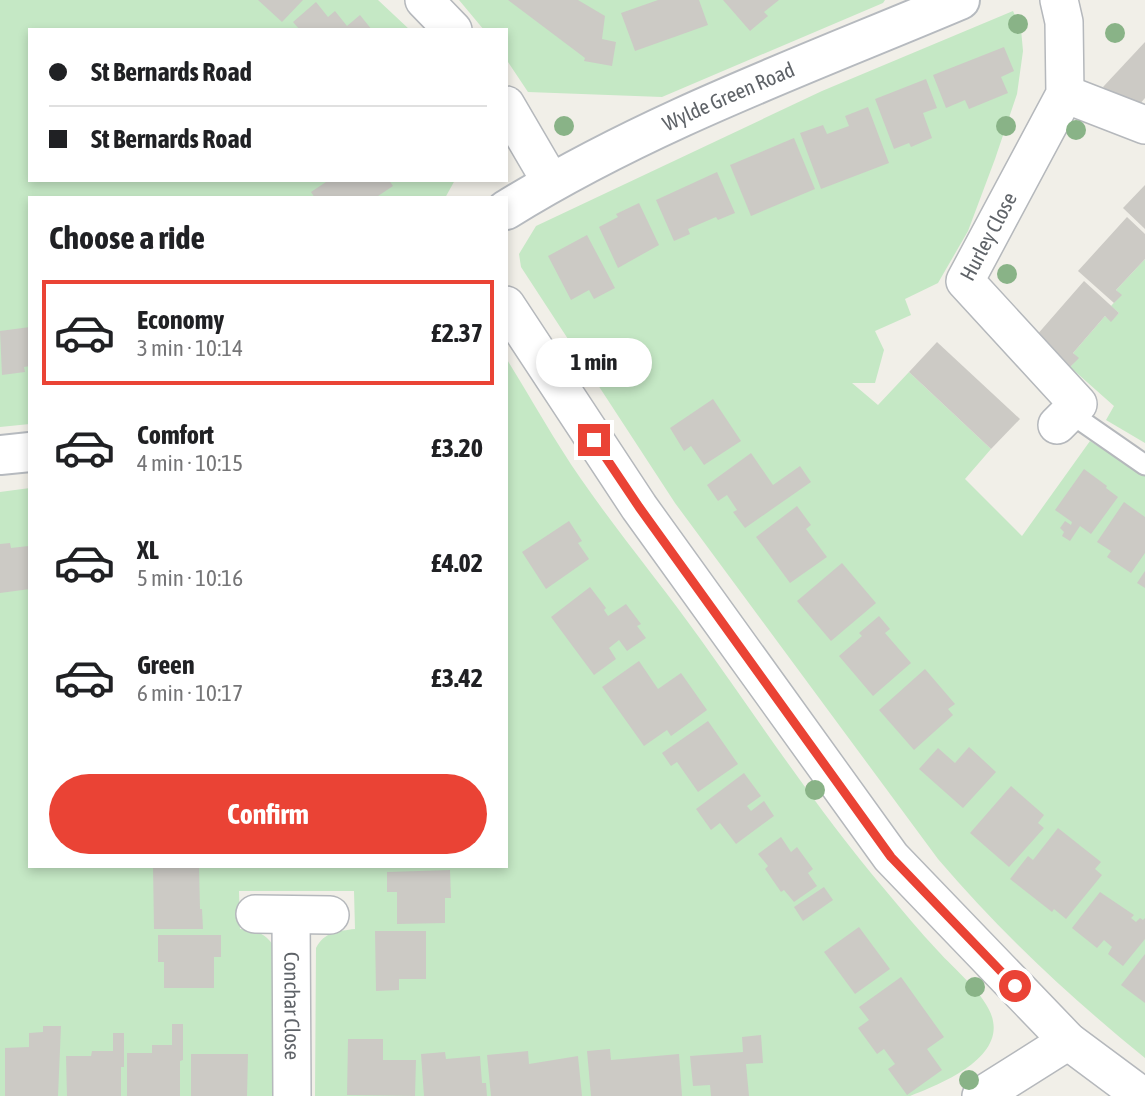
<!DOCTYPE html>
<html lang="en">
<head>
<meta charset="utf-8">
<style>
  :root { --surface:#fff; --page:#f6f6f6; --text:#202124; --muted:#757577; --line:#e0e0e0; --accent:#ea4335 }
  body { margin:0; font-family:"Asap Condensed",sans-serif; background:var(--page); color:var(--text); height:100vh; display:flex; flex-direction:column; font-size:26px; white-space:nowrap }
  * { box-sizing:border-box; margin:0 }
  p { font-size:23px; color:var(--muted) }
  .icon { flex:none; width:38px; height:38px; fill:none; stroke:currentColor; stroke-width:2; stroke-linecap:round; stroke-linejoin:round }
  .map { position:relative; flex:1; overflow:hidden }
  .panel { position:absolute; left:28px; top:196px; width:480px; height:672px; display:flex; flex-direction:column; background:var(--surface); border-radius:0px; box-shadow:0 4px 10px #0003 }
  .panel>* { flex:none }
  .guide { position:absolute; left:28px; top:28px; width:480px; height:154px; border-radius:0px; box-shadow:0 4px 10px #0003; display:grid; align-content:center; height:154px; padding:0 21px; background:var(--surface) }
  .end { position:absolute; width:32px; height:32px; margin:-16px; border:9px solid #ea4335; background:#fff; box-shadow:0 0 0 4px #fff }
  .from { border-radius:50% }
  .bubble { position:absolute; height:49px; border-radius:24px; background:var(--surface); box-shadow:0 4px 10px #0003; font-size:23px; font-weight:700; line-height:49px; text-align:center }
  .guide b { display:flex; align-items:center; gap:24px; height:66px; font-size:26px }
  .guide b+b { border-top:2px solid var(--line) }
  .guide i { width:18px; height:18px; background:var(--text) }
  ul { padding:0; list-style:none }
  li { display:flex; align-items:center; gap:21px; height:105px; margin:0 14px 10px; padding:0 7px; border:4px solid transparent; border-radius:0px }
  li div { flex:1 }
  li b { display:block; font-size:26px }
  li em { font-style:normal; font-weight:700 }
  li.active { border-color:var(--accent) }
  li>.icon { width:63px; height:63px; stroke-width:1.5 }
  h2 { padding:0 21px; font-size:32px; line-height:84px }
  .action { display:flex; gap:14px; margin-top:auto; padding:14px 21px }
  .action a { flex:1; height:80px; border-radius:42px; background:var(--accent); color:#fff; font-size:28px; font-weight:700; line-height:80px; text-align:center }
  .map>svg:first-child { display:block }
</style>
</head>
<body>
<div class="map">
<svg width="1145" height="1096" viewBox="0 0 1145 1096">
  <rect width="100%" height="100%" fill="#f1efe8"/>
  <!-- green -->
  <g fill="#c5e8c5">
    <polygon points="0,0 378,0 410,30 30,30 30,180 455,180 445,198 30,198 30,424 0,427"/>
    <polygon points="459,0 885,0 883,3 662,97 528,92 506,59 506,30 484,30"/>
    <path d="M1013 11 1021 29 1023 51 1017 94 995 159 968 231 938 283 905 299 911 315 875 331 884 350 875 383H852L878 405 909 372 991 449 965 479 1022 536 1090 441 1145 476V1058C1070 997 1001 933 938 859L675 503 521 267 519 254 536 226 822 91Z"/>
    <polygon points="1145,259 1145,443 1106,420 1114,406 1070,367 1078,358 1073,353 1105,316 1111,321 1119,313 1111,306 1121,295 1116,290"/>
    <path d="M506 358C531 398 554 440 581 479 619 534 662 585 701 640 761 724 819 812 886 891 903 911 920 932 938 951 954 969 989 997 993 1021 1001 1060 939 1085 910 1096H315L316 948C324 932 338 931 355 929L354 891H239L240 929C258 930 268 935 277 951L278 1096H0V492L30 488V866H506Z"/>
  </g>
  <!-- building -->
  <g fill="#cccac5">
    <polygon points="258,0 303,0 282,22"/>
    <polygon points="508,0 578,0 605,16 602,39 616,42 612,66 584,61 585,58"/>
    <polygon points="658,0 699,0 708,25 635,51 621,13"/>
    <polygon points="723,0 779,0 764,12 768,16 750,31"/>
    <polygon points="316,2 328,17 335,11 347,26 360,15 372,30 300,30 293,22"/>
    <polygon points="1145,42 1145,98 1132,113 1103,87"/>
    <polygon points="1004,47 1014,71 1001,77 1008,93 969,109 965,100 946,108 933,75"/>
    <polygon points="926,79 937,108 923,113 932,138 911,147 909,143 894,149 875,99"/>
    <polygon points="868,107 889,163 821,189 800,133 823,125 827,134 849,126 845,116"/>
    <polygon points="794,138 815,189 751,216 730,165"/>
    <polygon points="717,172 735,213 718,220 716,217 688,229 690,234 674,241 656,200"/>
    <polygon points="329,180 389,180 393,186 375,198 315,198 311,192"/>
    <polygon points="1145,185 1145,229 1123,208"/>
    <polygon points="639,203 659,245 618,268 599,227 618,217 616,214"/>
    <polygon points="1127,217 1145,234 1145,259 1116,290 1122,295 1114,303 1078,271"/>
    <polygon points="587,235 615,288 594,299 589,290 571,300 548,256"/>
    <polygon points="1084,281 1119,313 1111,322 1105,316 1073,353 1079,358 1070,367 1036,336"/>
    <polygon points="30,327 30,366 24,367 25,372 2,375 0,331"/>
    <polygon points="937,342 1020,419 991,449 909,372"/>
    <polygon points="713,399 741,441 704,465 691,446 684,451 670,428"/>
    <polygon points="751,453 773,485 800,466 811,482 745,528 733,512 737,510 727,495 718,501 707,485"/>
    <polygon points="1084,469 1107,486 1106,488 1118,497 1091,534 1080,526 1070,541 1062,536 1064,532 1060,528 1065,521 1071,525 1072,522 1055,510"/>
    <polygon points="1124,502 1145,517 1145,553 1131,573 1107,557 1111,551 1097,542"/>
    <polygon points="797,506 811,525 806,529 827,557 790,583 756,537"/>
    <polygon points="569,521 582,541 578,543 589,559 546,589 522,552"/>
    <polygon points="10,543 11,548 29,546 30,589 0,593 0,544"/>
    <polygon points="842,563 876,603 831,641 797,601"/>
    <polygon points="1145,571 1145,588 1137,583"/>
    <polygon points="590,587 606,608 604,610 608,616 626,604 641,624 637,626 646,638 627,651 619,640 609,648 616,659 594,675 551,617"/>
    <polygon points="879,616 890,629 885,633 911,663 873,696 839,656 862,636 859,633"/>
    <polygon points="639,661 658,689 681,673 707,710 671,736 667,730 644,746 602,687"/>
    <polygon points="925,669 955,704 948,709 953,715 914,750 879,710"/>
    <polygon points="708,721 738,764 698,792 677,762 671,766 662,753"/>
    <polygon points="969,747 996,772 963,808 919,769 938,748 955,763"/>
    <polygon points="744,773 761,796 747,806 751,811 764,801 774,816 736,844 720,823 711,830 696,809"/>
    <polygon points="1011,786 1044,815 1038,823 1044,828 1009,867 970,833"/>
    <polygon points="1058,828 1101,862 1095,869 1102,875 1066,919 1054,909 1052,912 1010,879 1028,856 1033,860"/>
    <polygon points="781,837 791,852 797,847 813,869 808,873 817,886 794,902 784,890 781,892 765,869 768,866 758,854"/>
    <polygon points="153,866 199,866 200,909 202,909 203,929 154,929"/>
    <polygon points="450,870 451,898 445,898 445,923 397,924 397,892 387,892 387,872"/>
    <polygon points="824,887 833,900 803,921 794,907"/>
    <polygon points="1100,892 1134,915 1131,918 1136,922 1140,918 1143,920 1145,918 1145,939 1123,966 1108,954 1112,947 1104,940 1097,948 1072,928"/>
    <polygon points="859,927 890,969 855,994 824,952"/>
    <polygon points="375,931 426,931 426,979 399,979 399,990 376,991"/>
    <polygon points="158,935 221,935 221,957 214,957 214,988 164,988 164,962 158,962"/>
    <polygon points="1145,954 1145,1003 1121,985"/>
    <polygon points="901,977 944,1037 927,1049 942,1070 907,1095 888,1069 895,1064 884,1049 877,1054 858,1028 869,1020 859,1007"/>
    <polygon points="172,1024 183,1024 183,1060 180,1061 180,1096 127,1096 127,1053 152,1053 152,1045 172,1045"/>
    <polygon points="43,1026 61,1026 58,1096 5,1096 5,1048 29,1047 29,1033 43,1032"/>
    <polygon points="113,1033 124,1033 124,1067 121,1067 121,1096 67,1096 66,1056 91,1056 92,1051 113,1051"/>
    <polygon points="761,1035 763,1063 746,1064 749,1096 711,1096 710,1085 693,1086 690,1056 743,1052 742,1037"/>
    <polygon points="348,1039 383,1039 383,1060 416,1060 415,1096 347,1095"/>
    <polygon points="610,1049 611,1060 679,1054 682,1096 591,1096 587,1051"/>
    <polygon points="528,1051 529,1064 578,1056 582,1096 491,1096 487,1055"/>
    <polygon points="445,1052 446,1059 480,1056 482,1083 486,1083 487,1096 424,1096 421,1054"/>
    <polygon points="191,1054 248,1054 247,1096 191,1096"/>
  </g>
  <g fill="none" stroke-linecap="round" stroke-linejoin="round">
    <defs>
      <polyline id="lane" points="1078,404 1083,422 1145,465"/>
      <g id="street">
        <polyline points="424,0 453,30"/>
        <polyline points="1065,94 1145,125"/>
        <polyline points="506,105 551,182"/>
        <polyline points="506,305 639,507 891,857 1068,1041 1142,1096"/>
        <path id="s1" d="M1057 425 1078 404 965 281 1065 94 1064 22 1059 0"/>
        <polyline points="255,914 330,915"/>
        <path id="s2" d="M291 915 292 1096"/>
        <polyline points="981,1096 1068,1041"/>
      </g>
      <g id="secondary">
        <path id="s3" d="M506 210C648 122 806 65 960 0"/>
        <polyline points="0,455 30,452"/>
      </g>
    </defs>
    <!-- lane casing -->
    <use href="#lane" stroke="#b5b8bc" stroke-width="23"/>
    <!-- street casing -->
    <use href="#street" stroke="#b5b8bc" stroke-width="40"/>
    <!-- secondary casing -->
    <use href="#secondary" stroke="#b6babf" stroke-width="42"/>
    <!-- lane -->
    <use href="#lane" stroke="#fff" stroke-width="19"/>
    <!-- street -->
    <use href="#street" stroke="#fff" stroke-width="37"/>
    <!-- secondary -->
    <use href="#secondary" stroke="#fff" stroke-width="38"/>
  </g>
  <!-- trees -->
  <g fill="#89b387">
    <circle cx="1018" cy="24" r="10"/>
    <circle cx="1115" cy="33" r="10"/>
    <circle cx="564" cy="126" r="10"/>
    <circle cx="1006" cy="126" r="10"/>
    <circle cx="1076" cy="130" r="10"/>
    <circle cx="1007" cy="274" r="10"/>
    <circle cx="815" cy="790" r="10"/>
    <circle cx="975" cy="987" r="10"/>
    <circle cx="969" cy="1080" r="10"/>
  </g>
  <g fill="none" stroke-linecap="round" stroke-linejoin="round">
    <!-- route -->
    <polyline stroke="#ea4335" stroke-width="9" points="594,440 639,507 891,857 1015,986"/>
  </g>
  <g text-anchor="middle" stroke-width="5" stroke-linejoin="round" paint-order="stroke">
    <!-- street labels -->
    <g font-size="21" fill="#5f6368" stroke="#fff">
      <text dy="7" stroke="none"><textPath href="#s3" startOffset="250">Wylde Green Road</textPath></text>
      <text dy="7" stroke="none"><textPath href="#s1" startOffset="247">Hurley Close</textPath></text>
      <text dy="7" stroke="none"><textPath href="#s2" startOffset="91">Conchar Close</textPath></text>
    </g>
  </g>
</svg>
<i class="end from" style="left:1015px;top:986px"></i>
<i class="end" style="left:594px;top:440px"></i>
<div class="bubble" style="left:536px;top:338px;width:116px">1 min</div>
<div class="guide">
<b><i class="from"></i>St Bernards Road</b>
<b><i></i>St Bernards Road</b>
</div>
<section class="panel">
<h2>Choose a ride</h2>
<ul>
<li class="active"><svg class="icon" aria-label="car" viewBox="0 0 24 24"><path d="M5 17H2v-5l4-1 3-4h7l3 4 3 1v5h-3M9 17h6M6 11h13"/><circle cx="7" cy="17" r="2"/><circle cx="17" cy="17" r="2"/></svg><div><b>Economy</b><p>3 min · 10:14</p></div><em>£2.37</em></li>
<li><svg class="icon" aria-label="car" viewBox="0 0 24 24"><path d="M5 17H2v-5l4-1 3-4h7l3 4 3 1v5h-3M9 17h6M6 11h13"/><circle cx="7" cy="17" r="2"/><circle cx="17" cy="17" r="2"/></svg><div><b>Comfort</b><p>4 min · 10:15</p></div><em>£3.20</em></li>
<li><svg class="icon" aria-label="car" viewBox="0 0 24 24"><path d="M5 17H2v-5l4-1 3-4h7l3 4 3 1v5h-3M9 17h6M6 11h13"/><circle cx="7" cy="17" r="2"/><circle cx="17" cy="17" r="2"/></svg><div><b>XL</b><p>5 min · 10:16</p></div><em>£4.02</em></li>
<li><svg class="icon" aria-label="car" viewBox="0 0 24 24"><path d="M5 17H2v-5l4-1 3-4h7l3 4 3 1v5h-3M9 17h6M6 11h13"/><circle cx="7" cy="17" r="2"/><circle cx="17" cy="17" r="2"/></svg><div><b>Green</b><p>6 min · 10:17</p></div><em>£3.42</em></li>
</ul>
<div class="action"><a>Confirm</a></div>
</section>
</div>
</body>
</html>
